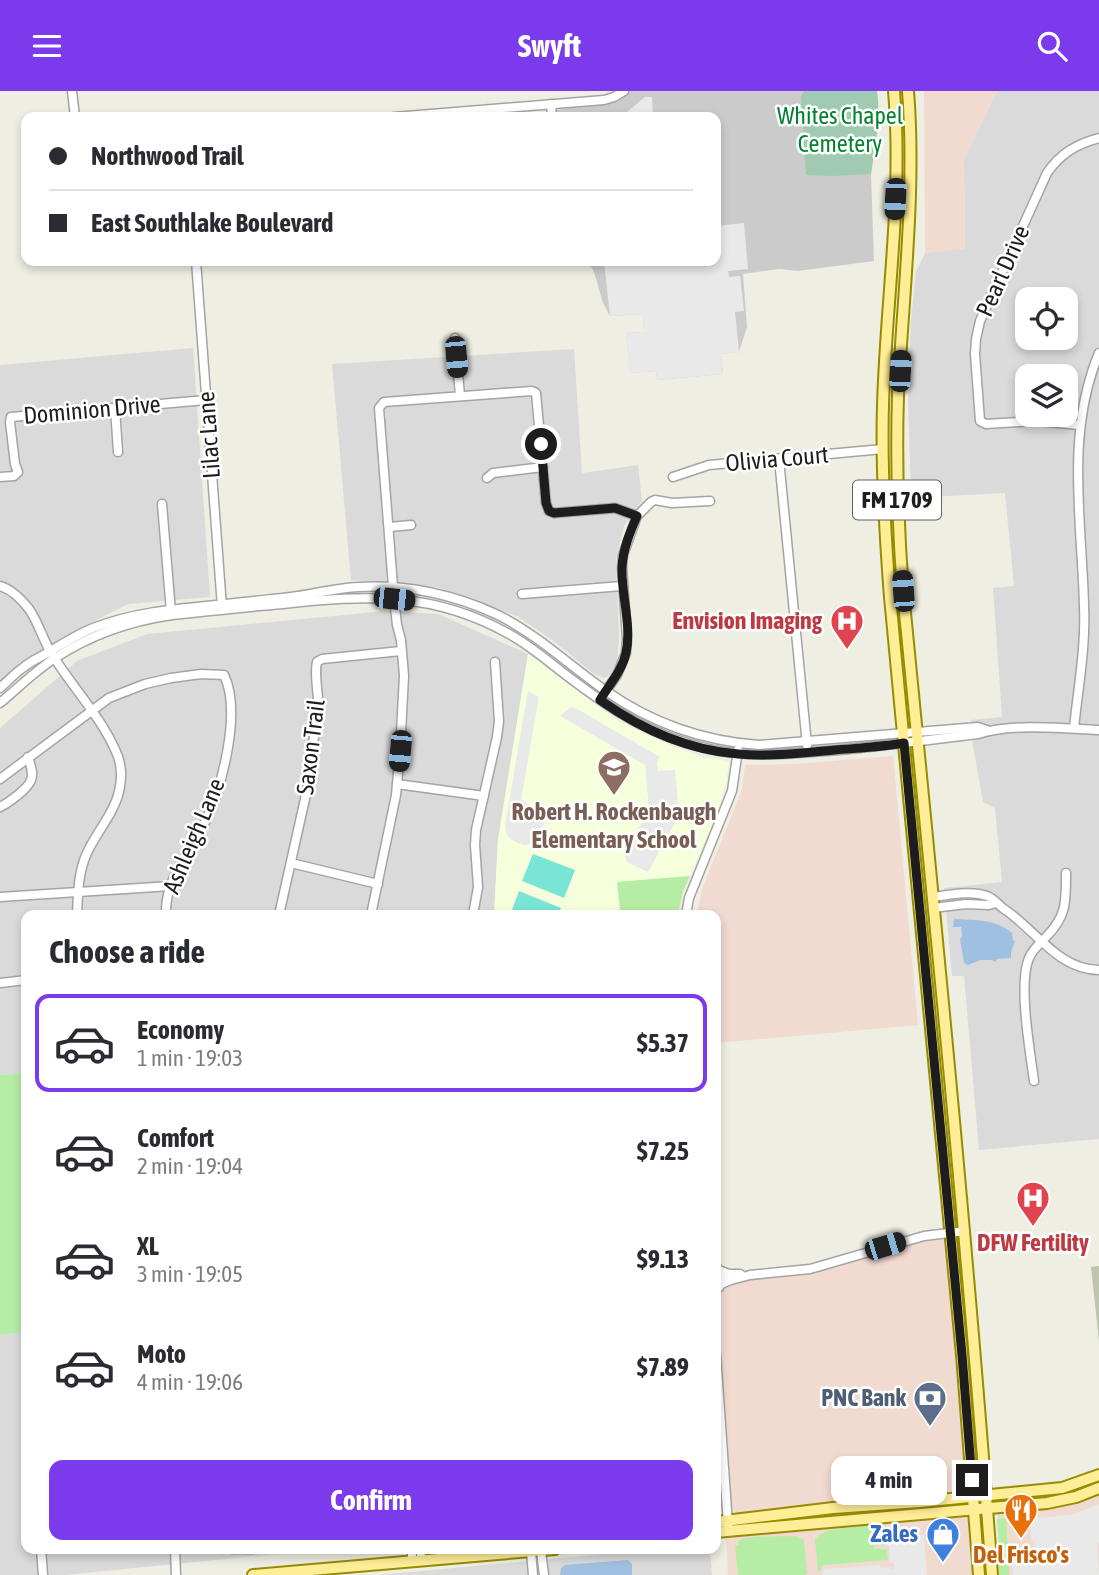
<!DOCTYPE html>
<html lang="en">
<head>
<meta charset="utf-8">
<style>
  :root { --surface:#fff; --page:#f7f7f7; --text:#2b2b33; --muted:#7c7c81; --line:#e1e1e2; --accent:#7c3aed }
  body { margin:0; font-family:"Asap Condensed",sans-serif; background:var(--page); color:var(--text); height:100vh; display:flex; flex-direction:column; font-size:26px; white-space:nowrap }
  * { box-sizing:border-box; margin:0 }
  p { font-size:23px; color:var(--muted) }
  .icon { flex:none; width:38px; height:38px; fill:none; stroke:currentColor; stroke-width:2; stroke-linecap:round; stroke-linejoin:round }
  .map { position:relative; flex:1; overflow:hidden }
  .panel { position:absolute; left:21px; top:819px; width:700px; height:644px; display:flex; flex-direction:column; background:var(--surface); border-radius:14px; box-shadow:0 4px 10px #0003 }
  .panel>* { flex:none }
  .banner { position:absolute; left:21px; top:21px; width:700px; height:154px; border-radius:14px; box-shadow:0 4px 10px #0003; display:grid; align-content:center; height:154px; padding:0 28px; background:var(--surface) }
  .tools { position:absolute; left:1015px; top:196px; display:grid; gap:14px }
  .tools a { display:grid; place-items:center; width:63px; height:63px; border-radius:14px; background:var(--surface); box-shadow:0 4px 10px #0003; font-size:35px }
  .end { position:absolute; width:32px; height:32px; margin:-16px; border:9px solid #1d1d1d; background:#fff; box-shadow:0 0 0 4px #fff }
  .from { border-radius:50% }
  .bubble { position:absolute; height:49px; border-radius:14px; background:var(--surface); box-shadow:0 4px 10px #0003; font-size:23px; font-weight:700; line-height:49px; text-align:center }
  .car { position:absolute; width:21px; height:42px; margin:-21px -10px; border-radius:9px; box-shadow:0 0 5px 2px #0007; background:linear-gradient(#222 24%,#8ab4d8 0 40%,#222 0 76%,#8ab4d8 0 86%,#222 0) }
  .banner b { display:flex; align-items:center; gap:24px; height:66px; font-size:26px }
  .banner b+b { border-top:2px solid var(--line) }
  .banner i { width:18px; height:18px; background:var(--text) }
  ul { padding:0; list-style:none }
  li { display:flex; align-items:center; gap:21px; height:98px; margin:0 14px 10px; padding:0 14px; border:4px solid transparent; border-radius:14px }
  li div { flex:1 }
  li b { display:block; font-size:26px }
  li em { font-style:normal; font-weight:700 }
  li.current { border-color:var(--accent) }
  li>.icon { width:63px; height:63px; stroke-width:1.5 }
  h2 { padding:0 28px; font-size:32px; line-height:84px }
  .action { display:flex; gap:14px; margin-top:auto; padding:14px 28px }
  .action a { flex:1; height:80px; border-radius:14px; background:var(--accent); color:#fff; font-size:28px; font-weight:700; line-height:80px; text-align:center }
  header { display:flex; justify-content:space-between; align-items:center; height:91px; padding:0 28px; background:var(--accent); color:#fff; font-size:32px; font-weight:700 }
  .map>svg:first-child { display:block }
</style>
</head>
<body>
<header><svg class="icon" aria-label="menu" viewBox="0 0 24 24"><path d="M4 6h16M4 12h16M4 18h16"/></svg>Swyft<svg class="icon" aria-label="search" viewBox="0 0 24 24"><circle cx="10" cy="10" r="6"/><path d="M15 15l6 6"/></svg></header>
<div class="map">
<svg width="1099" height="1484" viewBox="0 0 1099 1484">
  <rect width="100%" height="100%" fill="#efeee2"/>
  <!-- residential -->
  <g fill="#dbdada" fill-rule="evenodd">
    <path d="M997 0H1099V1048L979 1059 964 885H952L944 797 1002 791 995 717 983 711 973 655 971 629 1002 626 993 497 1014 495 1005 402 911 407 908 310 911 229 916 181 925 162 965 157 964 69ZM1027 208H1066V247H1027ZM1027 285H1066V324H1027Z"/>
    <polygon points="193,257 210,506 128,513 59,548 0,593 0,274"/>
    <polygon points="574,258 582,382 638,374 642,410 624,435 616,468 619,547 617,570 611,583 604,587 594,583 555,551 517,525 437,496 351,489 332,273"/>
    <polygon points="385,520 438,523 528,563 498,749 494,824 26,824 26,982 0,984 0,637 77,570 147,543"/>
    <polygon points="26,1241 26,1458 328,1458 64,1484 0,1484 0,1244"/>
    <polygon points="658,1458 710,1458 712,1484 378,1484"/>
  </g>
  <!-- commercial -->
  <g fill="#f1dad0">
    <polygon points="924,0 997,0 964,69 965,158 925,162"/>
    <polygon points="893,665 918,934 716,952 716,824 697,824 702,798 742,699 745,674 795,673"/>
    <polygon points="930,1149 944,1149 947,1151 950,1169 948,1188 963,1317 965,1397 963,1402 901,1409 839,1411 827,1414 737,1422 732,1419 730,1405 725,1317 716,1217 717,1203 722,1195 740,1189 781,1186 818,1181 913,1152"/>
    <polygon points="1099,1401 1099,1484 998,1484 999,1455 997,1427 1000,1420"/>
    <polygon points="971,1425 975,1484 728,1484 726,1444 810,1440 822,1437 882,1429 894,1432"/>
  </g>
  <!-- education -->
  <polygon fill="#f6ffdb" points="528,563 618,630 672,655 705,667 729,670 726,693 718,719 690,785 617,791 619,824 494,824 498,749"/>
  <!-- religious -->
  <polygon fill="#cbcbcb" points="629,0 877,0 878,26 876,51 871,83 874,170 798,180 779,178 743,183 747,236 739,261 721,263 723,283 657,289 656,280 630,282 626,242 644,241 643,223 610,225 603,212 594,181 588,170 716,170 716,26 557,26 557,19 620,8"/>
  <!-- construction -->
  <polygon fill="#bec4ad" points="1099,1175 1099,1250 1091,1176"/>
  <!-- grass -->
  <g fill="#b5eda4">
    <polygon points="690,785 683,800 678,824 621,824 617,791"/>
    <polygon points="26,982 26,1241 0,1244 0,984"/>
    <polygon points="1006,1427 1009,1484 998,1484 999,1455 997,1428"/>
    <polygon points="879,1433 889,1436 886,1444 886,1454 874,1455 874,1458 887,1458 888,1469 823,1474 821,1477 821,1480 818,1480 815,1448 818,1447 819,1444 830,1439"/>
    <path d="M795 1445 804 1449 807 1481 805 1484H738L735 1454H738L739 1449C754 1444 779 1446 795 1445Z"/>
  </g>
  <!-- cemetery -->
  <path fill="#a1cab2" d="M804 0H877C881 27 875 56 871 83L833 85 806 84 801 5Z"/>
  <!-- pitch -->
  <g fill="#7ae4d7">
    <polygon points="533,763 575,779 564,807 522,790"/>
    <polygon points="519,800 561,817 558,824 510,824"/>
  </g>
  <!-- parking -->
  <g fill="#e9e9e9">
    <polygon points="645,6 652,6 653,26 621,26"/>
    <polygon points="744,132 748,178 728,180 729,186 740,185 744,220 735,221 739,261 721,263 723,283 657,289 656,280 630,282 626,242 644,241 643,223 610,225 604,170 716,170 716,135"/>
    <polygon points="528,600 539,606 521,709 540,720 543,724 544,732 540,744 533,748 533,753 525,754 518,752 510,748 507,744 505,735"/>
    <polygon points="571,616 577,618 660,666 657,672 658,680 675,679 679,722 675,723 678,726 648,781 627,771 623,760 631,751 649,719 645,674 560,625"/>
    <polygon points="1099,1413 1099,1452 1097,1453 1099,1484 1013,1484 1011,1466 1016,1466 1016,1461 1036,1458 1035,1453 1031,1447 1031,1428 1074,1423"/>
    <polygon points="918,1437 919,1444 924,1444 927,1484 823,1484 823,1478 880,1474 881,1477 891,1476 891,1478 895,1478 894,1472 890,1472 888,1443 906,1442 906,1439"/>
  </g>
  <!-- water -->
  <g fill="#9fc0e0">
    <path d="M954 828C974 829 996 828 1012 842L1013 849 1015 850 1011 861V867L997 868 995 871 992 869H981L968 874 964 872 960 848 962 845 961 836H953Z"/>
    <polygon points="628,1469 632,1473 632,1484 560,1484 561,1477 565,1474"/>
  </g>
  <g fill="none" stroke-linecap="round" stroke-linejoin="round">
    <defs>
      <g id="minor">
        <polyline points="72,0 75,26"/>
        <polyline points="551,13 552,26"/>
        <polyline points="394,26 604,9 614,6 624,0"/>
        <polyline points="196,170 222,516"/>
        <polyline points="455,247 460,305"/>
        <polyline points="115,317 118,361"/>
        <path d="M1080 334 1036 330 986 333 980 330 975 263 976 248 980 230 1047 82C1060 63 1076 53 1099 47"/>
        <polyline points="779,368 807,654"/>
        <polyline points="0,386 14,385 18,381 15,373 10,331 11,326 206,309"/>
        <polyline points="673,386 709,374 883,358"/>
        <polyline points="487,387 493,382 543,376"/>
        <polyline points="162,413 171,521"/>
        <polyline points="389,436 411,434"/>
        <path d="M0 495C11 498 22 509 29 518 39 532 43 550 53 565 74 598 102 627 117 663 121 672 122 685 120 695 117 719 97 740 87 762 78 781 78 803 77 824"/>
        <polyline points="522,503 622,495"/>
        <path d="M0 597C8 590 15 582 24 576 31 570 39 567 47 562 62 553 76 544 93 537 142 518 193 517 244 511 260 509 276 508 291 506 314 503 336 497 359 496 407 493 456 504 498 524 538 544 570 575 606 600 653 633 702 650 759 654L978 636 987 639"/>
        <polyline points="604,603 617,584 626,562 627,548 622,476 623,464 637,425 651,411 655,409 672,412 710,410"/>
        <path d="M0 612C18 597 35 580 55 567 90 544 130 530 172 524 209 520 246 516 283 513 366 504 433 500 509 543 533 556 552 574 574 590 618 623 655 646 709 658 747 667 787 663 825 660 877 656 927 649 978 643 1012 632 1063 637 1099 639"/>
        <path d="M1074 637C1078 597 1086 556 1084 515 1082 430 1065 343 1099 262"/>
        <path d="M0 688 109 607 145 593 171 587 201 583 224 584C242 621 222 696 205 731 190 760 164 790 166 824"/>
        <polyline points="397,693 484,705"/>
        <path d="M0 716C8 712 28 698 31 689 34 682 30 673 28 666"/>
        <polyline points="291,772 378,793"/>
        <polyline points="0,806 171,795"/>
        <path d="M932 806C949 804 971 799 987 805 994 807 998 814 1004 818 1036 839 1057 878 1099 879"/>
        <polyline points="933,817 966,813 989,814 996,812"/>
        <path d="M279 824 309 690 318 611C318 598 314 582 317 571L322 568 401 560"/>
        <polyline points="371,824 396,704 400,660 404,585 401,549 397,534 394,508 379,317 384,311 532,300 536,302 546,412 549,420 554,422 615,417 637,425"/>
        <polyline points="473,824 478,796 475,754 476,739 497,646 499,630 495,571"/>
        <polyline points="686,824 689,807 732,700 738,659"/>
        <polyline points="0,892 26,889"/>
        <path d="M1034 990C1030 960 1018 893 1029 867 1033 858 1040 852 1046 846 1067 825 1066 810 1066 782"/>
        <path d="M716 1176C725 1183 725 1192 716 1199"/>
        <polyline points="721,1180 729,1183 740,1183"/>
        <polyline points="721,1193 731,1189 750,1184 810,1178 924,1145 965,1140"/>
        <polyline points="716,1263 728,1434"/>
        <polyline points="41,1458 43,1484"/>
        <polyline points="175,1458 176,1484"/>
        <polyline points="232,1458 252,1458"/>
        <polyline points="412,1458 412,1471"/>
        <polyline points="420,1458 422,1470"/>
        <polyline points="531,1460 533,1484"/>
        <polyline points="541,1460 544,1484"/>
      </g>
      <g id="major">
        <path d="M894 0C903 105 886 209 883 314 881 378 885 442 890 506L962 1264 979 1484"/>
        <path d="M908 0C916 99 903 204 898 304 896 369 898 435 903 501 935 828 968 1156 992 1484"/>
        <polyline points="716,1431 833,1417 919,1411 1062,1397 1099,1384"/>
        <polyline points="716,1441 1047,1412 1076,1406 1099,1397"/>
        <polyline points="253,1484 555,1458"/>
      </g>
    </defs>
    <!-- minor casing -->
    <use href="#minor" stroke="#a4a4a4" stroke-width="11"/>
    <!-- major casing -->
    <use href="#major" stroke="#968c00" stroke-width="14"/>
    <!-- minor -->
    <use href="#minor" stroke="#fff" stroke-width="8"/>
    <!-- major -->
    <use href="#major" stroke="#ffed97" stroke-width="10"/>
  </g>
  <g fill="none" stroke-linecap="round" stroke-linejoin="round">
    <!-- route -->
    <path stroke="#1d1d1d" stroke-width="9" d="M541 353 546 412 549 420 554 422 615 417 637 425C630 441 623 458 622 476 621 504 632 534 626 562 622 580 609 594 600 609 641 638 687 659 738 663 770 666 803 662 835 659 858 657 881 656 904 652L962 1264 972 1389"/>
  </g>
  <!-- icons -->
  <defs>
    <symbol id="hospital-pin" viewBox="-11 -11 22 30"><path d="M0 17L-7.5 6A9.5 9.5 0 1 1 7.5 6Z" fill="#e0444e" stroke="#fff"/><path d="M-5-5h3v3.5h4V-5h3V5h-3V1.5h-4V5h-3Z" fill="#fff"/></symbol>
    <symbol id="school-pin" viewBox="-11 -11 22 30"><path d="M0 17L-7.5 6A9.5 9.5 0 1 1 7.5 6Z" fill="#8d6e63" stroke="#fff"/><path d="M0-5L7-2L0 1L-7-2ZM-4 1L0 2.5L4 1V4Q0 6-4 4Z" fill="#fff"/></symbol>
    <symbol id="bank-pin" viewBox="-11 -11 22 30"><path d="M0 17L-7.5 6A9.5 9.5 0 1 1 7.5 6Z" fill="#5c6f8a" stroke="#fff"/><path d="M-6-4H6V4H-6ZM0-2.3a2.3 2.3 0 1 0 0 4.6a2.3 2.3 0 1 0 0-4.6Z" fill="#fff"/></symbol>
    <symbol id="restaurant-pin" viewBox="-11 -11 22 30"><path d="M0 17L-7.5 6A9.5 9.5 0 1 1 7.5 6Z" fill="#e8710a" stroke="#fff"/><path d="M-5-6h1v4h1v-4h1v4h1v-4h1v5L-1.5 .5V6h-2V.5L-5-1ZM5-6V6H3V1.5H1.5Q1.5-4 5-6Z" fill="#fff"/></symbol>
    <symbol id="shop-pin" viewBox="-11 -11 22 30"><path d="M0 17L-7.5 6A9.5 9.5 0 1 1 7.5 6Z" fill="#3f7fe0" stroke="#fff"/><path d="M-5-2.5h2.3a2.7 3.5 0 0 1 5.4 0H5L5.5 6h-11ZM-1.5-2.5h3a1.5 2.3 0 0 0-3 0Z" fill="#fff"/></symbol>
  </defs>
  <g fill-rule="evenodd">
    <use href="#hospital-pin" x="828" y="511" width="38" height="52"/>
    <use href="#school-pin" x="595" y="657" width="38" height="52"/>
    <use href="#hospital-pin" x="1014" y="1088" width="38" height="52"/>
    <use href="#bank-pin" x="911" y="1288" width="38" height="52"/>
    <use href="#restaurant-pin" x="1002" y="1400" width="38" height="52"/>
    <use href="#shop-pin" x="924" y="1424" width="38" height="52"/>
  </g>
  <g text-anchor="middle" stroke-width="5" stroke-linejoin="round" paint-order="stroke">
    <!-- shield labels -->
    <rect fill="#fff" stroke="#616161" stroke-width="2" x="853" y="389.5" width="88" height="39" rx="5"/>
    <g font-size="23" font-weight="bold" fill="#1d1d1d">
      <text x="897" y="417">FM 1709</text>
    </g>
    <!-- park labels -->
    <g font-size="24" fill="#04822f" stroke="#fff">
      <text x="840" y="33">Whites Chapel<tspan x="840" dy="28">Cemetery</tspan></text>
    </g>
    <!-- street labels -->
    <g font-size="24" fill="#1d1d1d" stroke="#fff">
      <text transform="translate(1003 180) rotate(-66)" y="8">Pearl Drive</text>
      <text transform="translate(92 319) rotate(-5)" y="8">Dominion Drive</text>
      <text transform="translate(209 344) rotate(-94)" y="8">Lilac Lane</text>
      <text transform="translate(777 368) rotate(-5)" y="8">Olivia Court</text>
      <text transform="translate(311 656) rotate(-83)" y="8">Saxon Trail</text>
      <text transform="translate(194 745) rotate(-67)" y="8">Ashleigh Lane</text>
    </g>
    <!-- health labels -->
    <g font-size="24" font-weight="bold" fill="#be3a42" stroke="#fff" text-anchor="end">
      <text x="822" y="538">Envision Imaging</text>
      <text x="1033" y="1160" text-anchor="middle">DFW Fertility</text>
    </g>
    <!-- education labels -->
    <g font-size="24" font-weight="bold" fill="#785e54" stroke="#fff">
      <text x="614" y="729">Robert H. Rockenbaugh<tspan x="614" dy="28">Elementary School</tspan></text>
    </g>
    <!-- service labels -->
    <g font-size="24" font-weight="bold" fill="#4e5e75" stroke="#fff" text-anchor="end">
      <text x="906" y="1315">PNC Bank</text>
    </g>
    <!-- shop labels -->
    <g font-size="24" font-weight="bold" fill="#366cbe" stroke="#fff" text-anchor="end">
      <text x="918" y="1451">Zales</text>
    </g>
    <!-- food labels -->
    <g font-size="24" font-weight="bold" fill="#c56008" stroke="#fff">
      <text x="1021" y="1472">Del Frisco's</text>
    </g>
  </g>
</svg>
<div class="tools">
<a><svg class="icon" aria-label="locate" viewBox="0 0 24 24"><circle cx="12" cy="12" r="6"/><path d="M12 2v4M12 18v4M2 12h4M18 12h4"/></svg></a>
<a><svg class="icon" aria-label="layers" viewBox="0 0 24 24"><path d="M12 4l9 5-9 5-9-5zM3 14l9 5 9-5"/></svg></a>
</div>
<i class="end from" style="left:541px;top:353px"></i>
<i class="end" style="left:972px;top:1389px"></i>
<div class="bubble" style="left:831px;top:1365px;width:116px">4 min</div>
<i class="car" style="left:895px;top:108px;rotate:183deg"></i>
<i class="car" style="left:456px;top:266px;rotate:175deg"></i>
<i class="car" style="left:900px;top:280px;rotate:3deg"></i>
<i class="car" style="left:903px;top:500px;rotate:356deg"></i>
<i class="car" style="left:394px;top:508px;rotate:96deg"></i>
<i class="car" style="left:400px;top:660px;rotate:185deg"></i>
<i class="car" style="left:885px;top:1155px;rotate:73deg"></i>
<div class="banner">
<b><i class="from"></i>Northwood Trail</b>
<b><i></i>East Southlake Boulevard</b>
</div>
<section class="panel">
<h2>Choose a ride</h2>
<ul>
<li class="current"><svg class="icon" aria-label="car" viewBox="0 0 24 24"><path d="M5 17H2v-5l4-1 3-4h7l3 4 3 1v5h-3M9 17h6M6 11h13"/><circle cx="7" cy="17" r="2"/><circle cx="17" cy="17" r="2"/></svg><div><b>Economy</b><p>1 min · 19:03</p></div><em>$5.37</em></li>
<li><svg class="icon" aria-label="car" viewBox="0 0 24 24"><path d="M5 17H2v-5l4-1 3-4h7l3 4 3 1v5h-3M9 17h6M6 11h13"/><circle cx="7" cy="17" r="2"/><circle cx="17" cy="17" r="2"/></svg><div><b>Comfort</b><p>2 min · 19:04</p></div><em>$7.25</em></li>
<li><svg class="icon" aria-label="car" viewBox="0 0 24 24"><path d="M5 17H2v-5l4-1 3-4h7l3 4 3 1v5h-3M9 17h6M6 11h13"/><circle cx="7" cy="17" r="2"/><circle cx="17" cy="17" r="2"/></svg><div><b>XL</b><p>3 min · 19:05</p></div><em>$9.13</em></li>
<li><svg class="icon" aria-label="car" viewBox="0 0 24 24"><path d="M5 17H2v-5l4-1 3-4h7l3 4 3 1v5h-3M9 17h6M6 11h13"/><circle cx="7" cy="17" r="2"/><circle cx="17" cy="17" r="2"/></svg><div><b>Moto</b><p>4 min · 19:06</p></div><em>$7.89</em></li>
</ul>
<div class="action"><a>Confirm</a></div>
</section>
</div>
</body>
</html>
